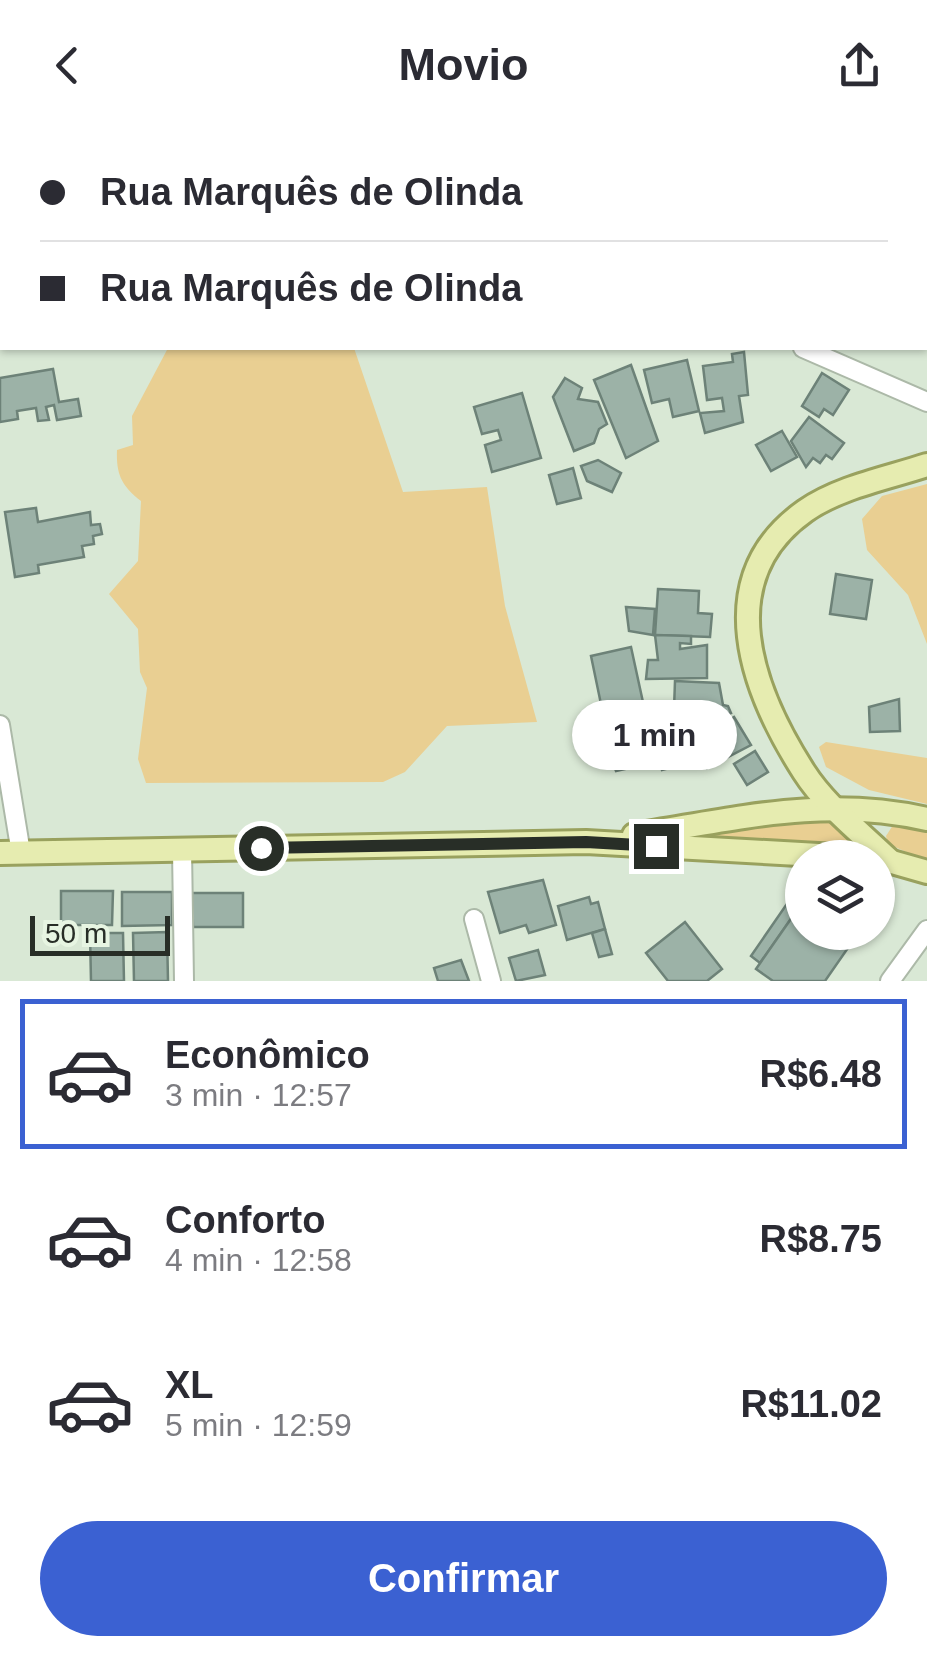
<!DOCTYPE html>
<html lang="pt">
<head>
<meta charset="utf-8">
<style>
  :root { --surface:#fff; --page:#f7f7f7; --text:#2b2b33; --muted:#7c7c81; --line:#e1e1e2; --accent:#3b61d2 }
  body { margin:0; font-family:Helvetica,sans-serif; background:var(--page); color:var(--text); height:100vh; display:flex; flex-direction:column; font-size:38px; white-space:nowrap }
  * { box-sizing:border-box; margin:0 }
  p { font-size:32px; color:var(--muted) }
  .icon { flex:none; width:55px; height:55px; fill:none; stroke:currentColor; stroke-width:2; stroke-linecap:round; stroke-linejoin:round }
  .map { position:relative; height:851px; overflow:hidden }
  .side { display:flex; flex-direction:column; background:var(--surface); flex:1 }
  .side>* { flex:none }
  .banner { position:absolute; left:0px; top:0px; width:928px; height:220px; box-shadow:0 2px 8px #0004; display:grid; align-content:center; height:220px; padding:0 40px; background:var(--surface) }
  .fabs { position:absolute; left:785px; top:710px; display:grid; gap:20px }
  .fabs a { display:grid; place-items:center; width:110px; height:110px; border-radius:50%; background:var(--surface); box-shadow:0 2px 8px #0004; font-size:50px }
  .scale { position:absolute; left:30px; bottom:25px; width:140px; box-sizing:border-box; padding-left:10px; border:5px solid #282e27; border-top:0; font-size:28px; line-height:35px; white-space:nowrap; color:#282e27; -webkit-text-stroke:8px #e7f5e2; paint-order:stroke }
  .end { position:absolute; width:45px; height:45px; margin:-22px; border:12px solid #282e27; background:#fff; box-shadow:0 0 0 5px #fff }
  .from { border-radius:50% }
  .bubble { position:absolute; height:70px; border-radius:35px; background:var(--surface); box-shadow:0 2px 8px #0004; font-size:32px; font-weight:600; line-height:70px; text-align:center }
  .banner b { display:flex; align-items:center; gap:35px; height:95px; font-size:38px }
  .banner b+b { border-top:2px solid var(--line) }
  .banner i { width:25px; height:25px; background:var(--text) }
  ul { padding:18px 0 0; list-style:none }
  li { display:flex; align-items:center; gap:30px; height:150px; margin:0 20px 15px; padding:0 20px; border:5px solid transparent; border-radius:0px }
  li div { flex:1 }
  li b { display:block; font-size:38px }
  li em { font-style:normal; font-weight:600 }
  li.active { border-color:var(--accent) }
  li>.icon { width:90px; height:90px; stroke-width:1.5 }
  .cta { display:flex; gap:20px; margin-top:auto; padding:20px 40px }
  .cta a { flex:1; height:115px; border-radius:60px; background:var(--accent); color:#fff; font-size:40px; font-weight:600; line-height:115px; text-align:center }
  header { display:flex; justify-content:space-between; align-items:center; height:130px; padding:0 40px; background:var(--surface); font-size:45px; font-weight:600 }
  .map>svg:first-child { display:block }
</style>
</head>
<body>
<header><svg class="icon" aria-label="back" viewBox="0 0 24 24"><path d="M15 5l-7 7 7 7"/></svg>Movio<svg class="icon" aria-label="share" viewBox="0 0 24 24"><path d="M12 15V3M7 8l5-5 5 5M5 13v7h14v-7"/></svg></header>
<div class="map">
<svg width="927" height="851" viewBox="0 0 927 851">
  <rect width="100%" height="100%" fill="#d9e8d5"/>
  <!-- green -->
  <g fill="#e9cf92">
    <path d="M168 218H354L403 362 487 357 505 476 537 592 447 596 405 642 383 652 146 653 138 629 147 558 140 542 138 499 109 464 138 431 141 371C122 356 116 345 117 320L133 315 132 286Z"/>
    <polygon points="927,354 927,514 908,465 867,420 862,389 882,366"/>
    <polygon points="826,612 927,628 927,674 869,660 826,637 819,617"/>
    <polygon points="829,685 856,712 854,717 640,707"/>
    <polygon points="895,692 927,696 927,731 888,714 886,706"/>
  </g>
  <!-- building -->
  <g fill="#9cb2a7" stroke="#6d8278" stroke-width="2.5">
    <polygon points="744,222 748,265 739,266 743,292 705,303 700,283 724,281 722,268 707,270 703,236 733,232 732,224"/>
    <polygon points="687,230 699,281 673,287 669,269 652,273 644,240"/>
    <polygon points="631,235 658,311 626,328 594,250"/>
    <polygon points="53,239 59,272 78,269 81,286 57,290 54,275 46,277 49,290 38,291 36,278 17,281 18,289 0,292 0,248"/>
    <polygon points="822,243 849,260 833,285 824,279 819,287 802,276"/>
    <polygon points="565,248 582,258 578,269 598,272 607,294 599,299 594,313 574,321 553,267"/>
    <polygon points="522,263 541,328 492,342 485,315 501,310 498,300 482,304 474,277"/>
    <polygon points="809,287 844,313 832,329 826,325 820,333 813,328 806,337 791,311"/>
    <polygon points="782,301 797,327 771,341 756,315"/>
    <polygon points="598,330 621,343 612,362 587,351 581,336"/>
    <polygon points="573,338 581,368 557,374 549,345"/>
    <polygon points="36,378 38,392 90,382 91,395 100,394 102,404 93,406 94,414 82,416 84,427 38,435 39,443 15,447 5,382"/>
    <polygon points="836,444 872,450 866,489 830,484"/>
    <polygon points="658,459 699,461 698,483 712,484 710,507 655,505"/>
    <polygon points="626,477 655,479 653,505 629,501"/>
    <polygon points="655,505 691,506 691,514 680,513 680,519 707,515 707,548 646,549 648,530 658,530"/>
    <polygon points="631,517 656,632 616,641 602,604 607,603 591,526"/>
    <polygon points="675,551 719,553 723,575 728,576 731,583 714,590 694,590 694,580 674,579"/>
    <polygon points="899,569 900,601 870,602 869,577"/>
    <polygon points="670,585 681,635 662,640 650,589"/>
    <polygon points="734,587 751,615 707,638 692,614"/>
    <polygon points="755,621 768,642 747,655 734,634"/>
    <polygon points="543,750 556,795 529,803 526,795 500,803 488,762"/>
    <polygon points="61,761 113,761 112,795 61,795"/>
    <polygon points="122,762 172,762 172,795 122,796"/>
    <polygon points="192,763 243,763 243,797 193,797"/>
    <polygon points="793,765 802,773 760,833 751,826"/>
    <polygon points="589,767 591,774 598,772 605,799 567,810 558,776"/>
    <polygon points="802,773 802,802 859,802 825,851 773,851 756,839"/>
    <polygon points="685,792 722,839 707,851 668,851 646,823"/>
    <polygon points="605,799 612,824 599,827 592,803"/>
    <polygon points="167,802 168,851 134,851 133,803"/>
    <polygon points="90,803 123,803 124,851 91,851"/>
    <polygon points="538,820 545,845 516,851 509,828"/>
    <polygon points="461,830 469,851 438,851 434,838"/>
  </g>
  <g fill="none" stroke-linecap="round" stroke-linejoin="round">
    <defs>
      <g id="minor">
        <polyline points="0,101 2,101"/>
        <polyline points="803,218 927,272"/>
        <polyline points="0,595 21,723"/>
        <polyline points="182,720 184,851"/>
        <polyline points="474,789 491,851"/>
        <polyline points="890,851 927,800"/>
      </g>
      <g id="major">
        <path d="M634 705C737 689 823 666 927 689"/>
        <polyline points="0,723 586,712 871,728"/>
        <polyline points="878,728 927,742"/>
        <path d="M889 730C860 702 825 675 804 642 752 561 709 449 805 381 839 357 888 348 927 335"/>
      </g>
    </defs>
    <!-- minor casing -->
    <use href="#minor" stroke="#acb9a8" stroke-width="22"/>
    <!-- major casing -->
    <use href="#major" stroke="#99a15e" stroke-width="28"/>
    <!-- minor -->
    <use href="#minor" stroke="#fff" stroke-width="18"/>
    <!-- major -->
    <use href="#major" stroke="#e6ecb0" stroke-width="22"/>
  </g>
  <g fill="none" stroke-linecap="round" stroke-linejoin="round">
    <!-- route -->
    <polyline stroke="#282e27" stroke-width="12" points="261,718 586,712 656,716"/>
  </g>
</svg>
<div class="fabs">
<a><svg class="icon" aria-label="layers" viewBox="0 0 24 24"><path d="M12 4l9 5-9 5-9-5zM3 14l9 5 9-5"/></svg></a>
</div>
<div class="scale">50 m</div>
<i class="end from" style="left:261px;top:718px"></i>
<i class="end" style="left:656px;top:716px"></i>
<div class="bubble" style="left:572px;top:570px;width:165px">1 min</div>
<div class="banner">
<b><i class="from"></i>Rua Marquês de Olinda</b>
<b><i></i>Rua Marquês de Olinda</b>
</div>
</div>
<section class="side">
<ul>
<li class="active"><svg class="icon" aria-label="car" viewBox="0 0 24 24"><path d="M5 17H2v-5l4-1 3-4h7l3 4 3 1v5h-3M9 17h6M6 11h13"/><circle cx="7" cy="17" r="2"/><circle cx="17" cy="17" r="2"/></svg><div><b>Econômico</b><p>3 min · 12:57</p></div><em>R$6.48</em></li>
<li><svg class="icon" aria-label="car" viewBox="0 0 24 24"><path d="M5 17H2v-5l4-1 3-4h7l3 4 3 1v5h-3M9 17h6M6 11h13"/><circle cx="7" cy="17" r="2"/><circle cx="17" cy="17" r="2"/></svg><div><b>Conforto</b><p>4 min · 12:58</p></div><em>R$8.75</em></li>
<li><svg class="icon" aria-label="car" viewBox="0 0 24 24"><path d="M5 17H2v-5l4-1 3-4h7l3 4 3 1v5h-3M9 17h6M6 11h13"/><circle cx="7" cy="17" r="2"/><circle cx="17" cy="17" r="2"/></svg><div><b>XL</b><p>5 min · 12:59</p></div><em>R$11.02</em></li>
</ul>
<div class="cta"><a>Confirmar</a></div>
</section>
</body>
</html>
